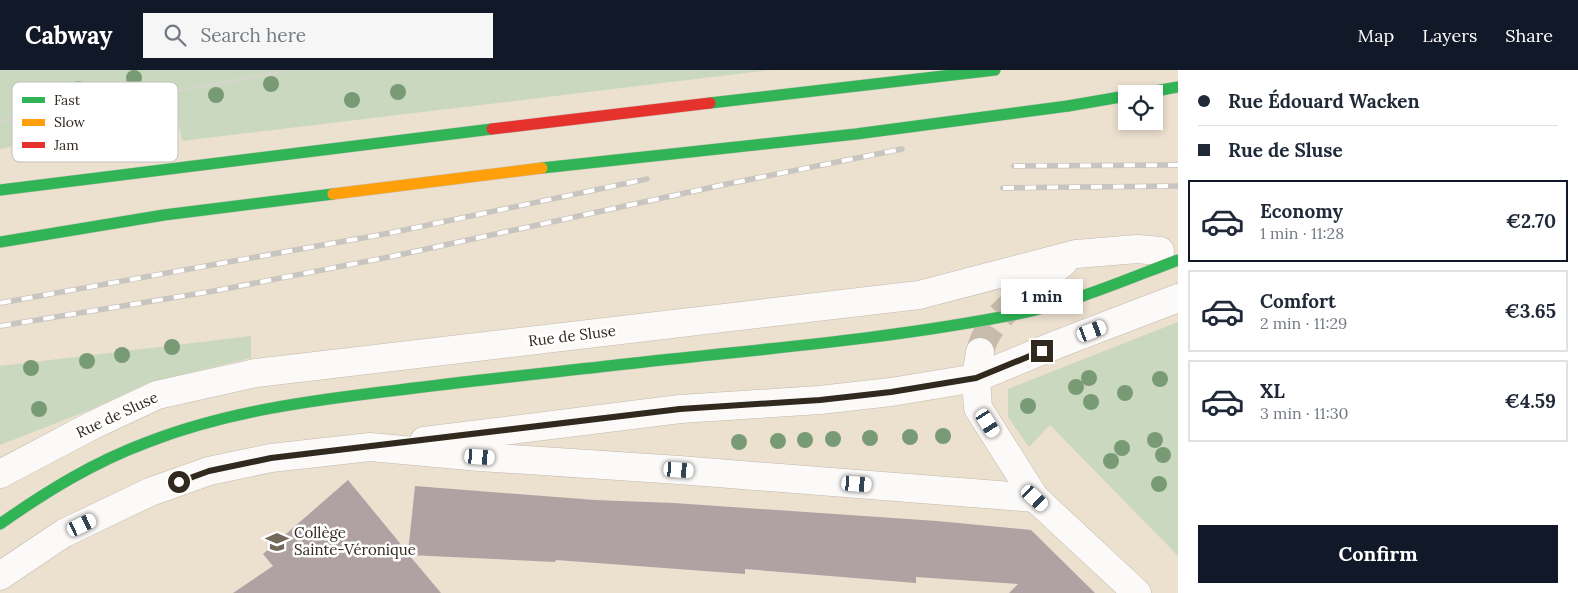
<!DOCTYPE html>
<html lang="en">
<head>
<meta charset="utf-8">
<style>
  :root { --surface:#fff; --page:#f6f6f7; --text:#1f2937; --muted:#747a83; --line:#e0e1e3; --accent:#111827 }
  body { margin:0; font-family:Lora,serif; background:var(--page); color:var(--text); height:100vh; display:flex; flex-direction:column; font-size:19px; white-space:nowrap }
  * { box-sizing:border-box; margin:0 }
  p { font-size:16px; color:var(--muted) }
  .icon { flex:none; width:28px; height:28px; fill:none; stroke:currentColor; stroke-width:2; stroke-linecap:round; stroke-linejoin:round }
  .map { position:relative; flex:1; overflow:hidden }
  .details { display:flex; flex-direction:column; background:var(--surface); width:400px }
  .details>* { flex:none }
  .hud { display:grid; align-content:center; height:110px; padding:0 20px; background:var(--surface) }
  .controls { position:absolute; left:1118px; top:15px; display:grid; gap:10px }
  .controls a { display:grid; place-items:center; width:45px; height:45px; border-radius:0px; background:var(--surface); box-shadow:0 2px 8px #0003; font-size:25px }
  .end { position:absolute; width:22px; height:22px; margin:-11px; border:6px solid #31291d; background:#fff; box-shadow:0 0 0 2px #fff }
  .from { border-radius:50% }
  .bubble { position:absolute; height:35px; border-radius:0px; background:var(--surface); box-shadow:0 2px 8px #0003; font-size:16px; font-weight:700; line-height:35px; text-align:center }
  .car { position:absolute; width:15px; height:30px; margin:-15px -8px; border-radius:6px; box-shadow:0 0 4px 1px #0007; background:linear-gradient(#fff 24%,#345 0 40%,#fff 0 76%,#345 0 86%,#fff 0) }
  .hud b { display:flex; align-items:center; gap:18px; height:48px; font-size:19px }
  .hud b+b { border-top:1px solid var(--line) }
  .hud i { width:12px; height:12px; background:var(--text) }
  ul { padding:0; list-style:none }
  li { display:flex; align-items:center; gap:15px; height:82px; margin:0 10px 8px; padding:0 10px; border:2px solid var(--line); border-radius:0px }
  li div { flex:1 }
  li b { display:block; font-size:19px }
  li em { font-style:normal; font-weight:700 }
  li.selected { border-color:var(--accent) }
  li>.icon { width:45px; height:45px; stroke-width:1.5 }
  .button { display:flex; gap:10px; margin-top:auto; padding:10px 20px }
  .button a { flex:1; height:58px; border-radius:0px; background:var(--accent); color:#fff; font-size:20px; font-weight:700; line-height:58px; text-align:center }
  header { display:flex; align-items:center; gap:30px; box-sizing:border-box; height:70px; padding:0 25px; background:var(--accent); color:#fff }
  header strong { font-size:24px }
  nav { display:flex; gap:28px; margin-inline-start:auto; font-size:18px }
  .search { width:350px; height:45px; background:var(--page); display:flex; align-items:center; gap:12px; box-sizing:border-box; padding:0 18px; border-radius:0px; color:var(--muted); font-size:19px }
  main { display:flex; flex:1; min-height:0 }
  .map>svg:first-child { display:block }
</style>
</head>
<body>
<header>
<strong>Cabway</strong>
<div class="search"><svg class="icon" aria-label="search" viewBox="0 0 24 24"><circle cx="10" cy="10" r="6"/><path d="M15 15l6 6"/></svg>Search here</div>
<nav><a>Map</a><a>Layers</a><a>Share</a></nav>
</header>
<main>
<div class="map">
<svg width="1178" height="523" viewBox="0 0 1178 523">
  <rect width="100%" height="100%" fill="#ece0cf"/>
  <!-- green -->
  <g fill="#cbd8c0">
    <polygon points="0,0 770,0 182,71 177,47 0,79"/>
    <polygon points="1178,252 1178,486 1050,355 1029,377 1008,347 1008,319"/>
    <polygon points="251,266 251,288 150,312 87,341 0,375 0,296"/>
  </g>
  <!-- building -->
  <polygon fill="#b0a2a3" points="348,410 408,483 415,416 595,430 674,433 937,451 1031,460 1095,523 1009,523 1018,514 916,507 916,513 745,499 745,504 556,490 555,492 409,485 441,523 233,523 273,496 263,484"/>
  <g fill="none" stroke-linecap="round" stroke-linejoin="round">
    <!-- street-tunnel -->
    <path stroke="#c7bbab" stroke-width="28" stroke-dasharray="28 14" stroke-linecap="butt" d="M980 282C984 263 997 248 1012 235"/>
    <defs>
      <g id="street">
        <polyline points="1028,220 1063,193"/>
        <polyline points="980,282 976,308 978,338 1035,428 1137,523"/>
        <polyline points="424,371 680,339 820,330 891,322 976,308 1058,274 1178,228"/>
        <polyline points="0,404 93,355 157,325 256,303 919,225 1076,184 1137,179 1160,181"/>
        <polyline points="0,506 64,463 150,422 209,401 271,388 370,377 480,387 679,400 1035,428"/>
      </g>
      <g id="fast">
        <polyline points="1139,24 1178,17"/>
        <polyline points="710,33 995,0"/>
        <polyline points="1068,36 1126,26"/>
        <polyline points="0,120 492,59"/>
        <path d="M0 454C47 421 94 392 148 372 228 341 314 330 399 320 477 310 556 302 635 293"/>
      </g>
      <polyline id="jam" points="492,59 710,33"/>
    </defs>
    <!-- street casing -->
    <use href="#street" stroke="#c2b9ac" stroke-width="29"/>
    <!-- fast casing -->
    <use href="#fast" stroke="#c7c1b8" stroke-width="12"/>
    <!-- jam casing -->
    <use href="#jam" stroke="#c7c1b8" stroke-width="12"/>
    <!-- path -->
    <polyline stroke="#d8d4ce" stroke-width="3" stroke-dasharray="5 2.5" stroke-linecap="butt" points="0,51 84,38 290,0"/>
    <!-- street -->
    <use href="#street" stroke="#fcfaf8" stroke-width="28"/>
    <!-- fast -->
    <use href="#fast" stroke="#30b455" stroke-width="11"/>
    <!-- jam -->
    <use href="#jam" stroke="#e5322d" stroke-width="11"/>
    <defs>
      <g id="rail">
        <polyline points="1014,96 1178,95"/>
        <polyline points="1003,118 1178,116"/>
        <polyline points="0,233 390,163 647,109"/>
        <polyline points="0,256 214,221 394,186 727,114 902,79"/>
      </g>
    </defs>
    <!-- rail casing -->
    <use href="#rail" stroke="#c8c5c1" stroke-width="5.5"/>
    <!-- rail -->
    <use href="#rail" stroke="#fff" stroke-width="4" stroke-dasharray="11" stroke-linecap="butt"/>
    <defs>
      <g id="fast-bridge">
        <polyline points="542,98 856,64 1068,36"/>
        <polyline points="0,172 164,145 333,124"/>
        <path d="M635 293C762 279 891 269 1017 244 1073 233 1125 210 1178 190"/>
      </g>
      <polyline id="slow-bridge" points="333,124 542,98"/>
    </defs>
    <!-- fast-bridge casing -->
    <use href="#fast-bridge" stroke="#c7c1b8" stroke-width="12" stroke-linecap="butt"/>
    <!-- slow-bridge casing -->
    <use href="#slow-bridge" stroke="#c7c1b8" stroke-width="12" stroke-linecap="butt"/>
    <!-- fast-bridge -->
    <use href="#fast-bridge" stroke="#30b455" stroke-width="11"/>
    <!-- slow-bridge -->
    <use href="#slow-bridge" stroke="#ff9f0a" stroke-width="11"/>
  </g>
  <!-- trees -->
  <g fill="#789b75">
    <circle cx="134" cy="8" r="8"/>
    <circle cx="271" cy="14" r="8"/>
    <circle cx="78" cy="19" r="8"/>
    <circle cx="398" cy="22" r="8"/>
    <circle cx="216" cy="25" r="8"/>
    <circle cx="352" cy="30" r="8"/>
    <circle cx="172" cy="277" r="8"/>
    <circle cx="122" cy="285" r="8"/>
    <circle cx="87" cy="291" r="8"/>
    <circle cx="31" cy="298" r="8"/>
    <circle cx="1089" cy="308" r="8"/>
    <circle cx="1160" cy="309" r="8"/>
    <circle cx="1076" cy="317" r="8"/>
    <circle cx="1125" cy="323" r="8"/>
    <circle cx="1091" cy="332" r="8"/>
    <circle cx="1028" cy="336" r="8"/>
    <circle cx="39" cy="339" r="8"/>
    <circle cx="943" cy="366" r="8"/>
    <circle cx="910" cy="367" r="8"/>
    <circle cx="870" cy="368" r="8"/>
    <circle cx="833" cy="369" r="8"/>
    <circle cx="805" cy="370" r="8"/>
    <circle cx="1155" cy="370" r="8"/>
    <circle cx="778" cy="371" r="8"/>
    <circle cx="739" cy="372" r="8"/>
    <circle cx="1122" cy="378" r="8"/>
    <circle cx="1163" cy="385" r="8"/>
    <circle cx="1111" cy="391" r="8"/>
    <circle cx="1159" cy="414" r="8"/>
  </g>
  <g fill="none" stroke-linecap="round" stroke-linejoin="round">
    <!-- route -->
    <polyline stroke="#31291d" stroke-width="6" points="179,412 209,401 271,388 680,339 820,330 891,322 976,308 1042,281"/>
  </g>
  <!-- icons -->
  <defs>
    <symbol id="school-bare" viewBox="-9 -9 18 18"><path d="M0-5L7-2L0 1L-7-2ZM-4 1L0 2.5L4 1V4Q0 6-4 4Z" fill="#72695b" stroke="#fff" stroke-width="2.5" paint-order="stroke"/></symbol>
  </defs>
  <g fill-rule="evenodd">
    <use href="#school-bare" x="261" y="456" width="32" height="32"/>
  </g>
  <g text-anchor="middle" stroke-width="5" stroke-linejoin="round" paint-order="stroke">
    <!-- street labels -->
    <g font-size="15" fill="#31291d" stroke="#fff">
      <text transform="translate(572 266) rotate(-7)" y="5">Rue de Sluse</text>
      <text transform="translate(117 345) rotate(-25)" y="5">Rue de Sluse</text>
    </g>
    <!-- poi labels -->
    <g font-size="15" fill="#31291d" stroke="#fff" text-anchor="start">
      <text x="294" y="468">Collège<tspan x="294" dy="17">Sainte-Véronique</tspan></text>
    </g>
  </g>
  <!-- legend -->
  <rect x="12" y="12" width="166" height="80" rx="8" fill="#fff" stroke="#c1bfbb" stroke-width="1"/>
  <rect x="22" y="27" width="23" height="6" fill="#30b455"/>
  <rect x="22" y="49" width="23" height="7" fill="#ff9f0a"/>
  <rect x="22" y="72" width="23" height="6" fill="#e5322d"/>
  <g font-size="14" fill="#31291d">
    <text x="54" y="35">Fast</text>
    <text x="54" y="57">Slow</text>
    <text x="54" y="80">Jam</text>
  </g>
</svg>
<div class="controls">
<a><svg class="icon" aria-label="locate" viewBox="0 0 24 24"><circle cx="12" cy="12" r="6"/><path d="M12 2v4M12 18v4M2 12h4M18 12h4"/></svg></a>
</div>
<i class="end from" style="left:179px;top:412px"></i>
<i class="end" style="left:1042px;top:281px"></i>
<div class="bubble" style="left:1001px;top:209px;width:82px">1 min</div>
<i class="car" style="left:1092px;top:261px;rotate:69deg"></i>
<i class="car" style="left:988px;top:353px;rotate:148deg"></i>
<i class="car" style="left:480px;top:387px;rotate:94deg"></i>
<i class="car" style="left:679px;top:400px;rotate:94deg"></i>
<i class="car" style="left:857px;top:414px;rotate:94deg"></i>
<i class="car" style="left:1035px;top:428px;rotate:133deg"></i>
<i class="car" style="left:82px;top:455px;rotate:64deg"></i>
</div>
<section class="details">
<div class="hud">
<b><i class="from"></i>Rue Édouard Wacken</b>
<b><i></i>Rue de Sluse</b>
</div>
<ul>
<li class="selected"><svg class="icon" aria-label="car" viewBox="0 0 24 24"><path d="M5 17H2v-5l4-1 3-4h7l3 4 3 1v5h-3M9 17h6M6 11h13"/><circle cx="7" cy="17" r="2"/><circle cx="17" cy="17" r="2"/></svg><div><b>Economy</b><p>1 min · 11:28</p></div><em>€2.70</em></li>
<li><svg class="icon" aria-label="car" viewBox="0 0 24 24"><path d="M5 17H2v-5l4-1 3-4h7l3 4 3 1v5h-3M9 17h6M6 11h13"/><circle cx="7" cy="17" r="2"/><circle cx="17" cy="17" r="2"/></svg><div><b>Comfort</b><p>2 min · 11:29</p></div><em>€3.65</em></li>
<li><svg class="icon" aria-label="car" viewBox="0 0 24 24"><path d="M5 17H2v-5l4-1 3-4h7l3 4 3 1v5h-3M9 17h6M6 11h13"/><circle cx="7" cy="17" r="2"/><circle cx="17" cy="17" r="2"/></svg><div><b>XL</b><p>3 min · 11:30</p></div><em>€4.59</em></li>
</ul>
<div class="button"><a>Confirm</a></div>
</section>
</main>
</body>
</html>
